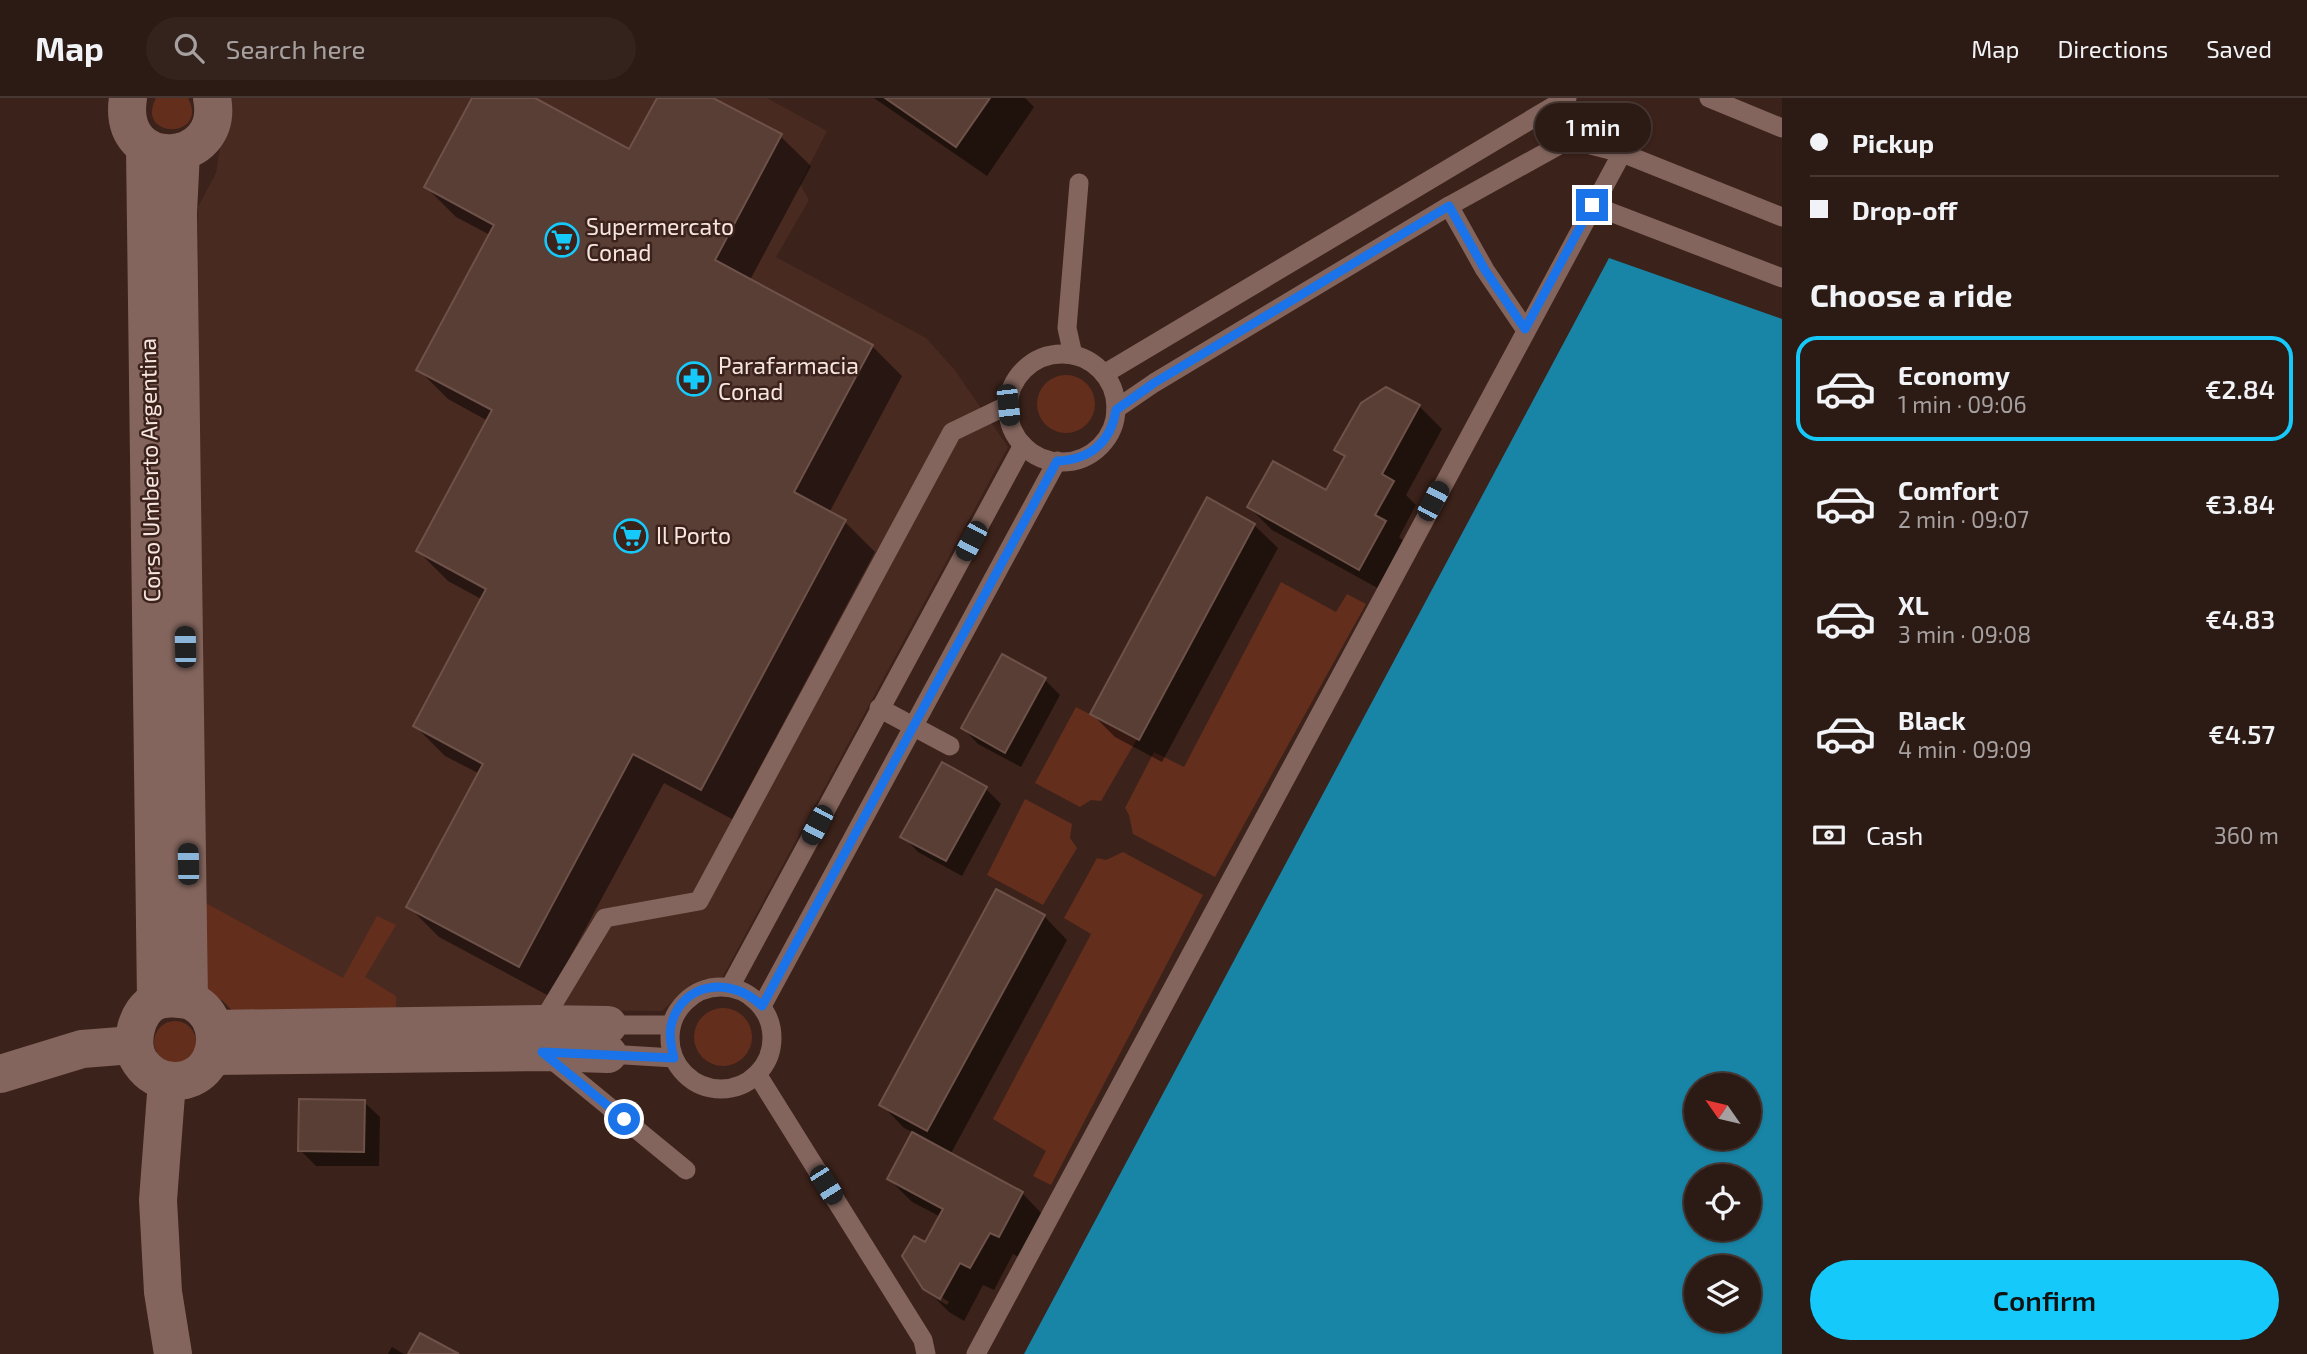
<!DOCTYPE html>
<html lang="en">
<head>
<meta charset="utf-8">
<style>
  :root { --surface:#2c1a14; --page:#34231d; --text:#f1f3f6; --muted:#a6a1a0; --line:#483834; --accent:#15cafb }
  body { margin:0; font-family:"Exo 2",sans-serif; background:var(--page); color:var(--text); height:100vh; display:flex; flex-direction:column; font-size:26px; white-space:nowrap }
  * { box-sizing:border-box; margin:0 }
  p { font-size:23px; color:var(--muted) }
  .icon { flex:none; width:38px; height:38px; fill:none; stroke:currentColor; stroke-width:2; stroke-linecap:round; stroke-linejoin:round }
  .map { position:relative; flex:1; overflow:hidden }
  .details { display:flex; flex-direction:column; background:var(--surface); width:525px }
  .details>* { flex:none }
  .banner { display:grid; align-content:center; height:154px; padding:0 28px; background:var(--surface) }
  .needle { width:46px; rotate:304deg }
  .fabs { position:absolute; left:1684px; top:975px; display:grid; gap:14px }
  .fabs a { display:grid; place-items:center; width:77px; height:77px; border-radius:50%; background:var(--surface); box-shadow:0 2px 5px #0004,0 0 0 2px var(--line); font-size:35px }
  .end { position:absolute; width:32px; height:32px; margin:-16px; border:9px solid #1a73e8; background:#fff; box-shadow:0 0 0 4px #fff }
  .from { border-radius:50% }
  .bubble { position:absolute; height:49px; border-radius:24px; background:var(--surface); box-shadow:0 2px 5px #0004,0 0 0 2px var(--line); font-size:23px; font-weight:600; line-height:49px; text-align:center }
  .car { position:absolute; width:21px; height:42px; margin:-21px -10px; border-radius:9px; box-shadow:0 0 5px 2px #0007; background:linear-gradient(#222 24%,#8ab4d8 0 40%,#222 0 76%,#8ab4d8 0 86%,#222 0) }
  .banner b { display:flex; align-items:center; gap:24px; height:66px; font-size:26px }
  .banner b+b { border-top:2px solid var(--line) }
  .banner i { width:18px; height:18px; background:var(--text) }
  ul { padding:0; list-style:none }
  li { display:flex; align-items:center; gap:21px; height:105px; margin:0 14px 10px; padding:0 14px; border:4px solid transparent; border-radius:21px }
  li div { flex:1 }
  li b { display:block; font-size:26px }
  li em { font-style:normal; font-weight:600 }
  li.current { border-color:var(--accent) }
  li>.icon { width:63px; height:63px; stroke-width:1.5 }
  h2 { padding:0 28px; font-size:32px; line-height:84px }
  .pay { display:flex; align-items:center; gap:18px; height:77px; padding:0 28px; font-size:26px }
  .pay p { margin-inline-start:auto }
  .action { display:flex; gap:14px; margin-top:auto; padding:14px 28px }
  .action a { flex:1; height:80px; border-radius:42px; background:var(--accent); color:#111; font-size:28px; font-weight:600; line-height:80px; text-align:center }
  header { display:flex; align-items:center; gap:42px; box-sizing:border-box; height:98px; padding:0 35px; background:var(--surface); border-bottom:2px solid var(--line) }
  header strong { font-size:33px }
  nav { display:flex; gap:38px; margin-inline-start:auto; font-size:24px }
  .search { width:490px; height:63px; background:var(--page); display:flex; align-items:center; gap:18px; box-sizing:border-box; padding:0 24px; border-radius:38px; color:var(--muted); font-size:26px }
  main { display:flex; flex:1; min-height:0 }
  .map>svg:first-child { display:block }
</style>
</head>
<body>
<header>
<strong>Map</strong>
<div class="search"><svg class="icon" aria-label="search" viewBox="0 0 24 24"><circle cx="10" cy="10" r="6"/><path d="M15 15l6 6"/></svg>Search here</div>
<nav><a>Map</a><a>Directions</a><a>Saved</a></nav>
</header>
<main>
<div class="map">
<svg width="1782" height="1256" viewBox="0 0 1782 1256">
  <rect width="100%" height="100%" fill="#3b221a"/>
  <!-- built -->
  <polygon fill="#492a20" points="227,0 767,0 827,33 800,86 809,102 776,159 926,240 954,271 1008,349 722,880 704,881 688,889 662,913 516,912 236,917 223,903 202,891 198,109 216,75"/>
  <!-- green -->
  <g fill="#642e1d">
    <path d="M156 0H188C210 41 134 42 156 0Z"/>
    <circle cx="1066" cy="306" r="29"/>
    <polygon points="1281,484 1336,514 1347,496 1366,506 1215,779 1133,736 1129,717 1125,710 1154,654 1184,669"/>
    <polygon points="1076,609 1137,641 1101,703 1091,702 1080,709 1035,685"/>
    <polygon points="1025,701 1072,726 1070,740 1077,750 1043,807 987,777"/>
    <polygon points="1123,754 1203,797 1051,1087 1033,1078 1046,1053 993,1021 1091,836 1064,820 1097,760 1106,762"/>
    <polygon points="202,803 343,880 377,818 396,827 365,879 396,898 396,913 236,917 223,903 202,891"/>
    <circle cx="723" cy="939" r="29"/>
    <circle cx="175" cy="944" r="21"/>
  </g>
  <!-- water -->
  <path fill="#1885a6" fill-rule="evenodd" d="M1609 160 1782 221V1256H1024ZM1696 987H1748V1040H1696ZM1696 1078H1748V1130H1696ZM1696 1169H1748V1222H1696Z"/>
  <!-- shadow -->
  <g fill="#0007" fill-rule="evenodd">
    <polygon points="474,0 531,0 630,53 659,0 710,0 780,38 811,68 750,182 872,248 902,278 829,415 845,424 875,454 732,721 664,685 549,898 439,839 409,809 480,676 445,658 415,628 483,502 448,483 418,453 488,323 448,301 418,271 490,137 456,119 426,89"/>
    <polygon points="874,0 1025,0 1034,9 987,78"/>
    <polygon points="1419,308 1442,331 1406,397 1416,407 1399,439 1408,447 1383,493 1272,432 1249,409 1327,395 1346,361 1336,352"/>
    <polygon points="1207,402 1254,427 1278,450 1162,664 1115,639 1092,616"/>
    <polygon points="1045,582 1060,597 1021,669 978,646 963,630"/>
    <polygon points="985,690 1001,706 962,778 918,754 903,738"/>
    <path d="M1044 818 1067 842 950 1057 1022 1095 1045 1119 1022 1161 1013 1156 994 1192 983 1187 964 1223 949 1214 925 1190 926 1146 941 1119 912 1104 889 1081 914 1035 904 1030 881 1006ZM935 1195 949 1204 947 1207 935 1200Z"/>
    <polygon points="364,1004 380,1019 379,1068 316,1068 300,1052"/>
    <polygon points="392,1249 404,1256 388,1256"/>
  </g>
  <!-- building -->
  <g fill="#593e36" stroke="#6e5249" stroke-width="2">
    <polygon points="472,0 535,0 629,51 657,0 713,0 782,36 715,162 873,247 794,394 846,422 701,692 633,656 519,869 406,809 483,666 413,628 486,491 416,453 492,312 416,272 494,127 424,89"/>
    <polygon points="885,0 990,0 956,49"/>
    <polygon points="1386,289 1420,307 1382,376 1394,383 1375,417 1386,423 1359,472 1247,409 1273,363 1326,392 1345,358 1334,352 1361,305"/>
    <polygon points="1207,399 1255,426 1139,642 1090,616"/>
    <polygon points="1002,556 1046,580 1005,655 961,630"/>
    <polygon points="942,664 987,689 946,763 900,739"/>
    <polygon points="996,791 1045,817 927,1033 879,1007"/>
    <polygon points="299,1001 365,1002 364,1054 298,1053"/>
    <polygon points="912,1034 1023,1094 999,1139 990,1135 970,1170 960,1165 940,1201 923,1191 902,1158 914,1138 925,1144 943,1111 887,1081"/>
    <polygon points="420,1235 459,1256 408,1256"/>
  </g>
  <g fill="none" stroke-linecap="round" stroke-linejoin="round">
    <!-- service -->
    <g stroke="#83655d" stroke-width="19">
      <polyline points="1709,0 1782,30"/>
      <polyline points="1592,107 1782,180"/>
      <polyline points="1449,108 1485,172 1525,231"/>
      <circle cx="1062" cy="310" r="54"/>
      <polyline points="1073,257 1067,230 1079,85"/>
      <polyline points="1104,276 1567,0"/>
      <polyline points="1116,311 1154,285 1449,108 1563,45 1579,44 1622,55 1782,119"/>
      <polyline points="879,610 950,648"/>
      <circle cx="721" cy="940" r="51"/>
      <polyline points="730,889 1023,347"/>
      <polyline points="762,908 1057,363"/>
      <polyline points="608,927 671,927"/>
      <polyline points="542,929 541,926 605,820 699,803 952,334 1008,307"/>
      <polyline points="608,956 674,960"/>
      <polyline points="546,957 686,1072"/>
      <polyline points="757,976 923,1242 926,1256"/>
      <polyline points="976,1256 1622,55"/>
    </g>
    <!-- minor -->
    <g stroke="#83655d" stroke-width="38">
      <polyline points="214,931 541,926 608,927"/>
      <polyline points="212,958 542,954 608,956"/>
      <polyline points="0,976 82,951 133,947"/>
    </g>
    <!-- tertiary -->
    <g stroke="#83655d" stroke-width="38">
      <path d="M128 0C116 77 226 70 212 0"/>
      <polyline points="145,50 156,903"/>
      <polyline points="181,54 178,115 189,902"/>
      <path d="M172 900C177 901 183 901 188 902 228 916 223 980 177 983 161 984 149 977 140 964 128 947 136 912 156 903 160 901 167 901 172 900Z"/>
      <polyline points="167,983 158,1102 163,1194 173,1256"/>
    </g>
  </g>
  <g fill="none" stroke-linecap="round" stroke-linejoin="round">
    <!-- route -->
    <path stroke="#1a73e8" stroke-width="9" d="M624 1021 542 954 674 960C671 949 669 939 671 928 681 883 732 878 762 908L1057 363C1090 362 1111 344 1116 312L1154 285 1449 108 1485 172 1525 231 1592 107"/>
  </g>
  <!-- icons -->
  <defs>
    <symbol id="supermarket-ring" viewBox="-11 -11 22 22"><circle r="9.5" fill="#3b221a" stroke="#15cafb" stroke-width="1.5"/><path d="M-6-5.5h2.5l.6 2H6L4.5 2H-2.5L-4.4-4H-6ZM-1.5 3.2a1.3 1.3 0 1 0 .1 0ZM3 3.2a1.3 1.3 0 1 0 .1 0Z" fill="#15cafb"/></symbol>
    <symbol id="pharmacy-ring" viewBox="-11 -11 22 22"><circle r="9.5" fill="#3b221a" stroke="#15cafb" stroke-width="1.5"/><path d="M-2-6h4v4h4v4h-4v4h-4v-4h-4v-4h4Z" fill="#15cafb"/></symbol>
  </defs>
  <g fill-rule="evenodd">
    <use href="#supermarket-ring" x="543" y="123" width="38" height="38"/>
    <use href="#pharmacy-ring" x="675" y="262" width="38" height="38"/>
    <use href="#supermarket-ring" x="612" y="419" width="38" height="38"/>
  </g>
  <g text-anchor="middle" stroke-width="5" stroke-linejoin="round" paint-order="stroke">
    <!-- poi labels -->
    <g font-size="23" fill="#f7e5e0" stroke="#3b221a" text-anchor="start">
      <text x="586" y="137">Supermercato<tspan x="586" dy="26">Conad</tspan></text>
      <text x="718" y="276">Parafarmacia<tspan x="718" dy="26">Conad</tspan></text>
      <text x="656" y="446">Il Porto</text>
    </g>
    <!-- street labels -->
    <g font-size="23" fill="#f7e5e0" stroke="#3b221a">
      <text transform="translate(150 372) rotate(-91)" y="8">Corso Umberto Argentina</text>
    </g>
  </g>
</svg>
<div class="fabs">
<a><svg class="needle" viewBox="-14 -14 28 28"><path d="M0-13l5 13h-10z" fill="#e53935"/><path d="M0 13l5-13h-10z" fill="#a6a1a0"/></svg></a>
<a><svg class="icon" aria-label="locate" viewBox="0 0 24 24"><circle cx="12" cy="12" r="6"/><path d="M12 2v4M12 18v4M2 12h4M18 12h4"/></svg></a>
<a><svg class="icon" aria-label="layers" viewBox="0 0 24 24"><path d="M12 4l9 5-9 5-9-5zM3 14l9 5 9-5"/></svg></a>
</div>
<i class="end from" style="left:624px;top:1021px"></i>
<i class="end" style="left:1592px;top:107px"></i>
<div class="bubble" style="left:1535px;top:5px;width:116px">1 min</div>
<i class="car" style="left:1008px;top:307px;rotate:174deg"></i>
<i class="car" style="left:1433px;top:403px;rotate:28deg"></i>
<i class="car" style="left:971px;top:443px;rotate:208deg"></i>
<i class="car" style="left:185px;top:549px;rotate:359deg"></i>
<i class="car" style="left:817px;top:727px;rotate:208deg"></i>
<i class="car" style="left:188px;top:766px;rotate:359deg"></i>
<i class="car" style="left:826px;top:1087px;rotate:148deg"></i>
</div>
<section class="details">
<div class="banner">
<b><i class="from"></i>Pickup</b>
<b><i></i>Drop-off</b>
</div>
<h2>Choose a ride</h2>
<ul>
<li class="current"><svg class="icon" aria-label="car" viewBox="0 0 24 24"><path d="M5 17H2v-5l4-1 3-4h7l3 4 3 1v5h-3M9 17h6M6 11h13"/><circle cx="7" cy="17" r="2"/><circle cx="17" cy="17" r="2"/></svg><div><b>Economy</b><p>1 min · 09:06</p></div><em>€2.84</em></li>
<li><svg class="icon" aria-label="car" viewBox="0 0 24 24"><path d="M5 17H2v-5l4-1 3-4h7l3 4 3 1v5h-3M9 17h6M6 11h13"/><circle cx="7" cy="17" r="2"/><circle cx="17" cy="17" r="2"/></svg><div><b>Comfort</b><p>2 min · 09:07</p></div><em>€3.84</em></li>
<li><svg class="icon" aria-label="car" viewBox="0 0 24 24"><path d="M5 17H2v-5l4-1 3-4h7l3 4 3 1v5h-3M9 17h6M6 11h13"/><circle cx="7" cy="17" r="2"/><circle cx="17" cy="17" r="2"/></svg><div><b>XL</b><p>3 min · 09:08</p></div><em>€4.83</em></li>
<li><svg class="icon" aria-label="car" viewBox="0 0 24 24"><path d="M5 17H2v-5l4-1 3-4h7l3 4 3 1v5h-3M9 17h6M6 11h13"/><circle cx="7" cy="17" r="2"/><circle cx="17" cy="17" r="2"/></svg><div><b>Black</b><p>4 min · 09:09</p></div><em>€4.57</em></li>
</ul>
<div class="pay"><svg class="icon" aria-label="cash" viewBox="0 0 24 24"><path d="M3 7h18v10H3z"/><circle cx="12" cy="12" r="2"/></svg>Cash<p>360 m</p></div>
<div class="action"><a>Confirm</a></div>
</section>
</main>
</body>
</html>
